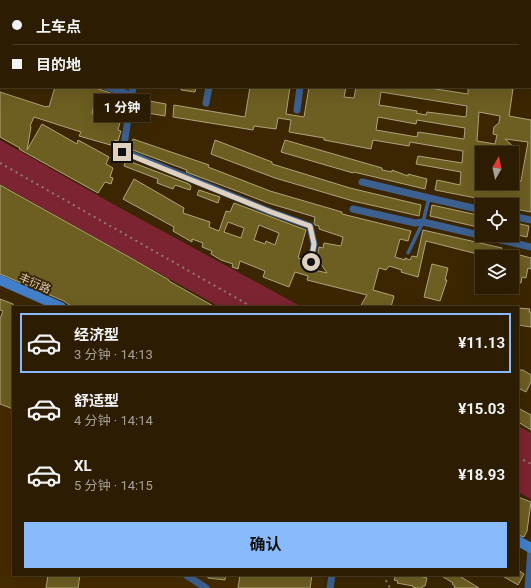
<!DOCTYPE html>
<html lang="zh">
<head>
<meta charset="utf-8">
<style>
  :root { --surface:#2c1c01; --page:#382910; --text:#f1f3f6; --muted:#a6a199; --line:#483a23; --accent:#88bafc }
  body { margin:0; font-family:Roboto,"Noto Sans SC",sans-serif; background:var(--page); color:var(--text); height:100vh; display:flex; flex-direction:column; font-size:15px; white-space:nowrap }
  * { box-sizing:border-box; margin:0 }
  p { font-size:13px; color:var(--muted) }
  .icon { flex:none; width:22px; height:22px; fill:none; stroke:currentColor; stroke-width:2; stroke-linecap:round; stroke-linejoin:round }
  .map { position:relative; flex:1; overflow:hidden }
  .panel { position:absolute; left:12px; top:306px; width:507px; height:270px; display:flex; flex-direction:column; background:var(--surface); border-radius:0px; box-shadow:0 4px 16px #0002,0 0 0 1px var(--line) }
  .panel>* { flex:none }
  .guide { position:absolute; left:0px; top:0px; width:531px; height:88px; box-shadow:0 4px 16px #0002,0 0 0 1px var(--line); display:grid; align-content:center; height:88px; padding:0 12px; background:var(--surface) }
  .needle { width:26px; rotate:9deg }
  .controls { position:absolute; left:475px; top:146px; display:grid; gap:8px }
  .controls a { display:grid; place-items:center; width:44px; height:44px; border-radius:0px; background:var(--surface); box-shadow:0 4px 16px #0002,0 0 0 1px var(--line); font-size:20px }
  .end { position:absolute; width:18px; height:18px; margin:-9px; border:5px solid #dfd1bf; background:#111; box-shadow:0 0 0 2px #111 }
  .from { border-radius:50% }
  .bubble { position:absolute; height:28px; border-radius:0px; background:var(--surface); box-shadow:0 4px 16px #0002,0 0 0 1px var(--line); font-size:13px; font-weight:700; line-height:28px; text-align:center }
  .guide b { display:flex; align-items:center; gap:14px; height:38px; font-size:15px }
  .guide b+b { border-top:1px solid var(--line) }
  .guide i { width:10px; height:10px; background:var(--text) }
  ul { padding:7px 0 0; list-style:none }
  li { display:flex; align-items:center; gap:12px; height:60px; margin:0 8px 6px; padding:0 4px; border:2px solid transparent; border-radius:0px }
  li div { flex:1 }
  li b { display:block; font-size:15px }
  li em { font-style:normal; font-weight:700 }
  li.selected { border-color:var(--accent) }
  li>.icon { width:36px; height:36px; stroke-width:1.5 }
  .action { display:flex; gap:8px; margin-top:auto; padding:8px 12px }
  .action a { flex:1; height:46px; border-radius:0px; background:var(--accent); color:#111; font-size:16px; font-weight:700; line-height:46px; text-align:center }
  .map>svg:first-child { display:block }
</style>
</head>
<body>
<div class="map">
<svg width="531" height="588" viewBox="0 0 531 588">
  <rect width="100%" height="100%" fill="#3b2601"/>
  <!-- built -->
  <polygon fill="#452b00" points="0,314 13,319 13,575 325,575 323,588 0,588"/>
  <!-- green -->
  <g fill="#7c2432">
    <polygon points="0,140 122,209 302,307 216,307 216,305 0,184"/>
    <polygon points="518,426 531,433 531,499 518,492"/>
  </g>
  <!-- building -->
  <g fill="#6d5e22" stroke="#afa47a" fill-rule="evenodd">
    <path d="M55 87H93L125 98 120 114H122L118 130 121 131 118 141 115 140 114 146 79 136 81 132 34 117 30 126 31 127 27 150 42 124 77 144 78 140 109 157 106 164 113 168 110 177 113 178 111 184 105 182 98 193 19 149 20 148 0 137V92L46 107 47 106 49 107ZM95 100 117 106 113 120 92 114Z"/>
    <polygon points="181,87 196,87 195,92 181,90"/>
    <path d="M250 87H290L286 114 304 117 309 87H346L344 97 354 98 356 87H423L468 94V87H499L513 89 509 116 531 120V212L515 209 516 206 512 205 435 190 437 180 460 185 461 172 416 164 418 156 462 163 463 151 410 142 409 146 373 140 371 149 324 140V138L289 132 291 120 278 118 276 129 254 126 253 130 173 117 174 105 245 117ZM381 92 467 106 466 117 427 112 426 115 416 113 417 111 379 105ZM479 112 500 116 499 123 494 127 493 134 497 135 495 144 477 141ZM378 117 416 124 417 120 465 128 464 139 418 132 417 137 376 130ZM505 139 528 142 521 181 513 180 512 183H482V153H515L516 149Z"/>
    <polygon points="138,99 166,104 165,116 136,111"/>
    <path d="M133 139 209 165 208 167 270 191 342 212V214L411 231 408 241 400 239 395 257 405 260V258L410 260 412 256 417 257 423 230 502 248 501 250 531 258V269L528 268 526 278 522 277 521 283 512 281 514 274H512V272L514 265 512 264V257H489L426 241 418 277 401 272 402 270 389 266 386 270 379 268 373 290 394 296 391 307H360L367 295 307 280 308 276 295 272 289 287 263 277 265 271 240 261 238 269 232 267 233 264 221 260 211 254 212 251 202 247 203 243 192 239V242L173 231 174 227 123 199 134 179 184 208 183 213 210 222 209 227 219 231 226 211 230 212 234 203 306 230 298 258 306 260V268L327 273 321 264 322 261 317 259 319 247 323 248 324 243 341 246 343 237 319 229V226L315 225 314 223 315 217 268 203 237 191 186 172 187 170 130 149ZM228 222 244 228 241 238 224 232ZM259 225 279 233 275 245 266 241 265 244 254 240Z"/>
    <polygon points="215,140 272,162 272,164 350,188 421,205 419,216 353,201 275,178 211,154"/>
    <polygon points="285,140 382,168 382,170 392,172 392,170 408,176 408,174 427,179 425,189 354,172 353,173 281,152"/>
    <polygon points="126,160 189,184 191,186 190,190 175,185 173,189 157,183 158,179 124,166"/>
    <polygon points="0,185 129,257 169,280 169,281 215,307 72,307 64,301 0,274"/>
    <polygon points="199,190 220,197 218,203 197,195"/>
    <polygon points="432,205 482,216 482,228 430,216"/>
    <polygon points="512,222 529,226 527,237 512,234"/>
    <polygon points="432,264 448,268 445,280 447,280 440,301 424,297"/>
    <polygon points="0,299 13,304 13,409 0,404 0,319 3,311 0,310"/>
    <polygon points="518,308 530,309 529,312 531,312 531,327 518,325"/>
    <polygon points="518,370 523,370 531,375 531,382 526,392 518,388"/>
    <polygon points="518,408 531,415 531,430 518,422"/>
    <polygon points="518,497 531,502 527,531 524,537 518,535"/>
    <polygon points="518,570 524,574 518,585 501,575 518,575"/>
    <polygon points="48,575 80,575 78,588 46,588"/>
    <polygon points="208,575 226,575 225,580 208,578"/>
    <polygon points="240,575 312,575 310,588 238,588"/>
    <polygon points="396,575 416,575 427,578 425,586 423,586 422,588 417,588 413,587 413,586 397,583 398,581 394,580"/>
    <polygon points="440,575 458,575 479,588 454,588 455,586 452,584 453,583"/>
  </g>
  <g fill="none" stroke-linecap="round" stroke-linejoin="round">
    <!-- lane -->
    <polyline stroke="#3c6191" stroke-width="3.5" points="408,253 423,222 429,198"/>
    <!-- street -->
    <g stroke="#3c6191" stroke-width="7">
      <polyline points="146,1 146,0"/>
      <polyline points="222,1 222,0"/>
      <polyline points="314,1 314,0"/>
      <polyline points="0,53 1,53"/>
      <polyline points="107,87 131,95"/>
      <polyline points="133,87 123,151 271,212 310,226 314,244 311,262"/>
      <polyline points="206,103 209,87"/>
      <polyline points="297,110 300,87"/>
      <polyline points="362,182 429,198 482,210"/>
      <polyline points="353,209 415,223 423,222 531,247"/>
      <polyline points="512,216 531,220"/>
      <polyline points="186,575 206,588"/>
      <polyline points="330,588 332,575"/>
      <polyline points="528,588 531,548"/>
    </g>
    <!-- secondary -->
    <g stroke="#427fca" stroke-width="10">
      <polyline points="0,280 61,307"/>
      <polyline points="518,541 531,548"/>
    </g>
    <!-- rail -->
    <g stroke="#907f63" stroke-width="2" stroke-dasharray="2 4" stroke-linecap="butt">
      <polyline points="0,163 252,307"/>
      <polyline points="518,457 531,464"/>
      <polyline points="383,575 390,588"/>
    </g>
  </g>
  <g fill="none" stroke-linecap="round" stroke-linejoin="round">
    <!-- route -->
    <polyline stroke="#dfd1bf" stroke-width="5" points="122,152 271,212 310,226 314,244 311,262"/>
  </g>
  <g text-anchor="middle" stroke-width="4" stroke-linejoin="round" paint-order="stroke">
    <!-- street labels -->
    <g font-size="11" fill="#dfd1bf" stroke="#3b2601">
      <text transform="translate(35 283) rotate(24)" y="4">丰衍路</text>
    </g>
  </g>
</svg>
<div class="controls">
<a><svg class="needle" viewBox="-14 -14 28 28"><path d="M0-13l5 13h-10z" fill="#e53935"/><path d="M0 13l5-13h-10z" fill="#a6a199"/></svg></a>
<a><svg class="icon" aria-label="locate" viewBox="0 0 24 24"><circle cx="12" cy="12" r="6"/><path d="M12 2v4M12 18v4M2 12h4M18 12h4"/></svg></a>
<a><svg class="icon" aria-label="layers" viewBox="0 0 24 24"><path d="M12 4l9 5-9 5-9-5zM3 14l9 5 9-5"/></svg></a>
</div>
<i class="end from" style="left:311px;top:262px"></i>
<i class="end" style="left:122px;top:152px"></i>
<div class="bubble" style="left:94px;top:94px;width:56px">1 分钟</div>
<div class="guide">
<b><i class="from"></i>上车点</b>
<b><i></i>目的地</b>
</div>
<section class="panel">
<ul>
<li class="selected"><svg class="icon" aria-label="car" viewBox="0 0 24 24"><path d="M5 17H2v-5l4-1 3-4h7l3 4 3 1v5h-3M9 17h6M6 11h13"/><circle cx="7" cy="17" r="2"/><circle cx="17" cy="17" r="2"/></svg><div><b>经济型</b><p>3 分钟 · 14:13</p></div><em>¥11.13</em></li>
<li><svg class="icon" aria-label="car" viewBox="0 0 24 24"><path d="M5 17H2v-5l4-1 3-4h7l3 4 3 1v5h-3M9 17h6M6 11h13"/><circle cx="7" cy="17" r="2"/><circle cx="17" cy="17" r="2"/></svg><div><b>舒适型</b><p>4 分钟 · 14:14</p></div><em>¥15.03</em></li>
<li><svg class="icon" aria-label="car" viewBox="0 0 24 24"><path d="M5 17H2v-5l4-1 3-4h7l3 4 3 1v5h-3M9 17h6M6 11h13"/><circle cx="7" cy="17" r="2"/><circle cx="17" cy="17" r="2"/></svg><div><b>XL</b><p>5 分钟 · 14:15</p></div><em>¥18.93</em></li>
</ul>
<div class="action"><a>确认</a></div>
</section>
</div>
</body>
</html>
